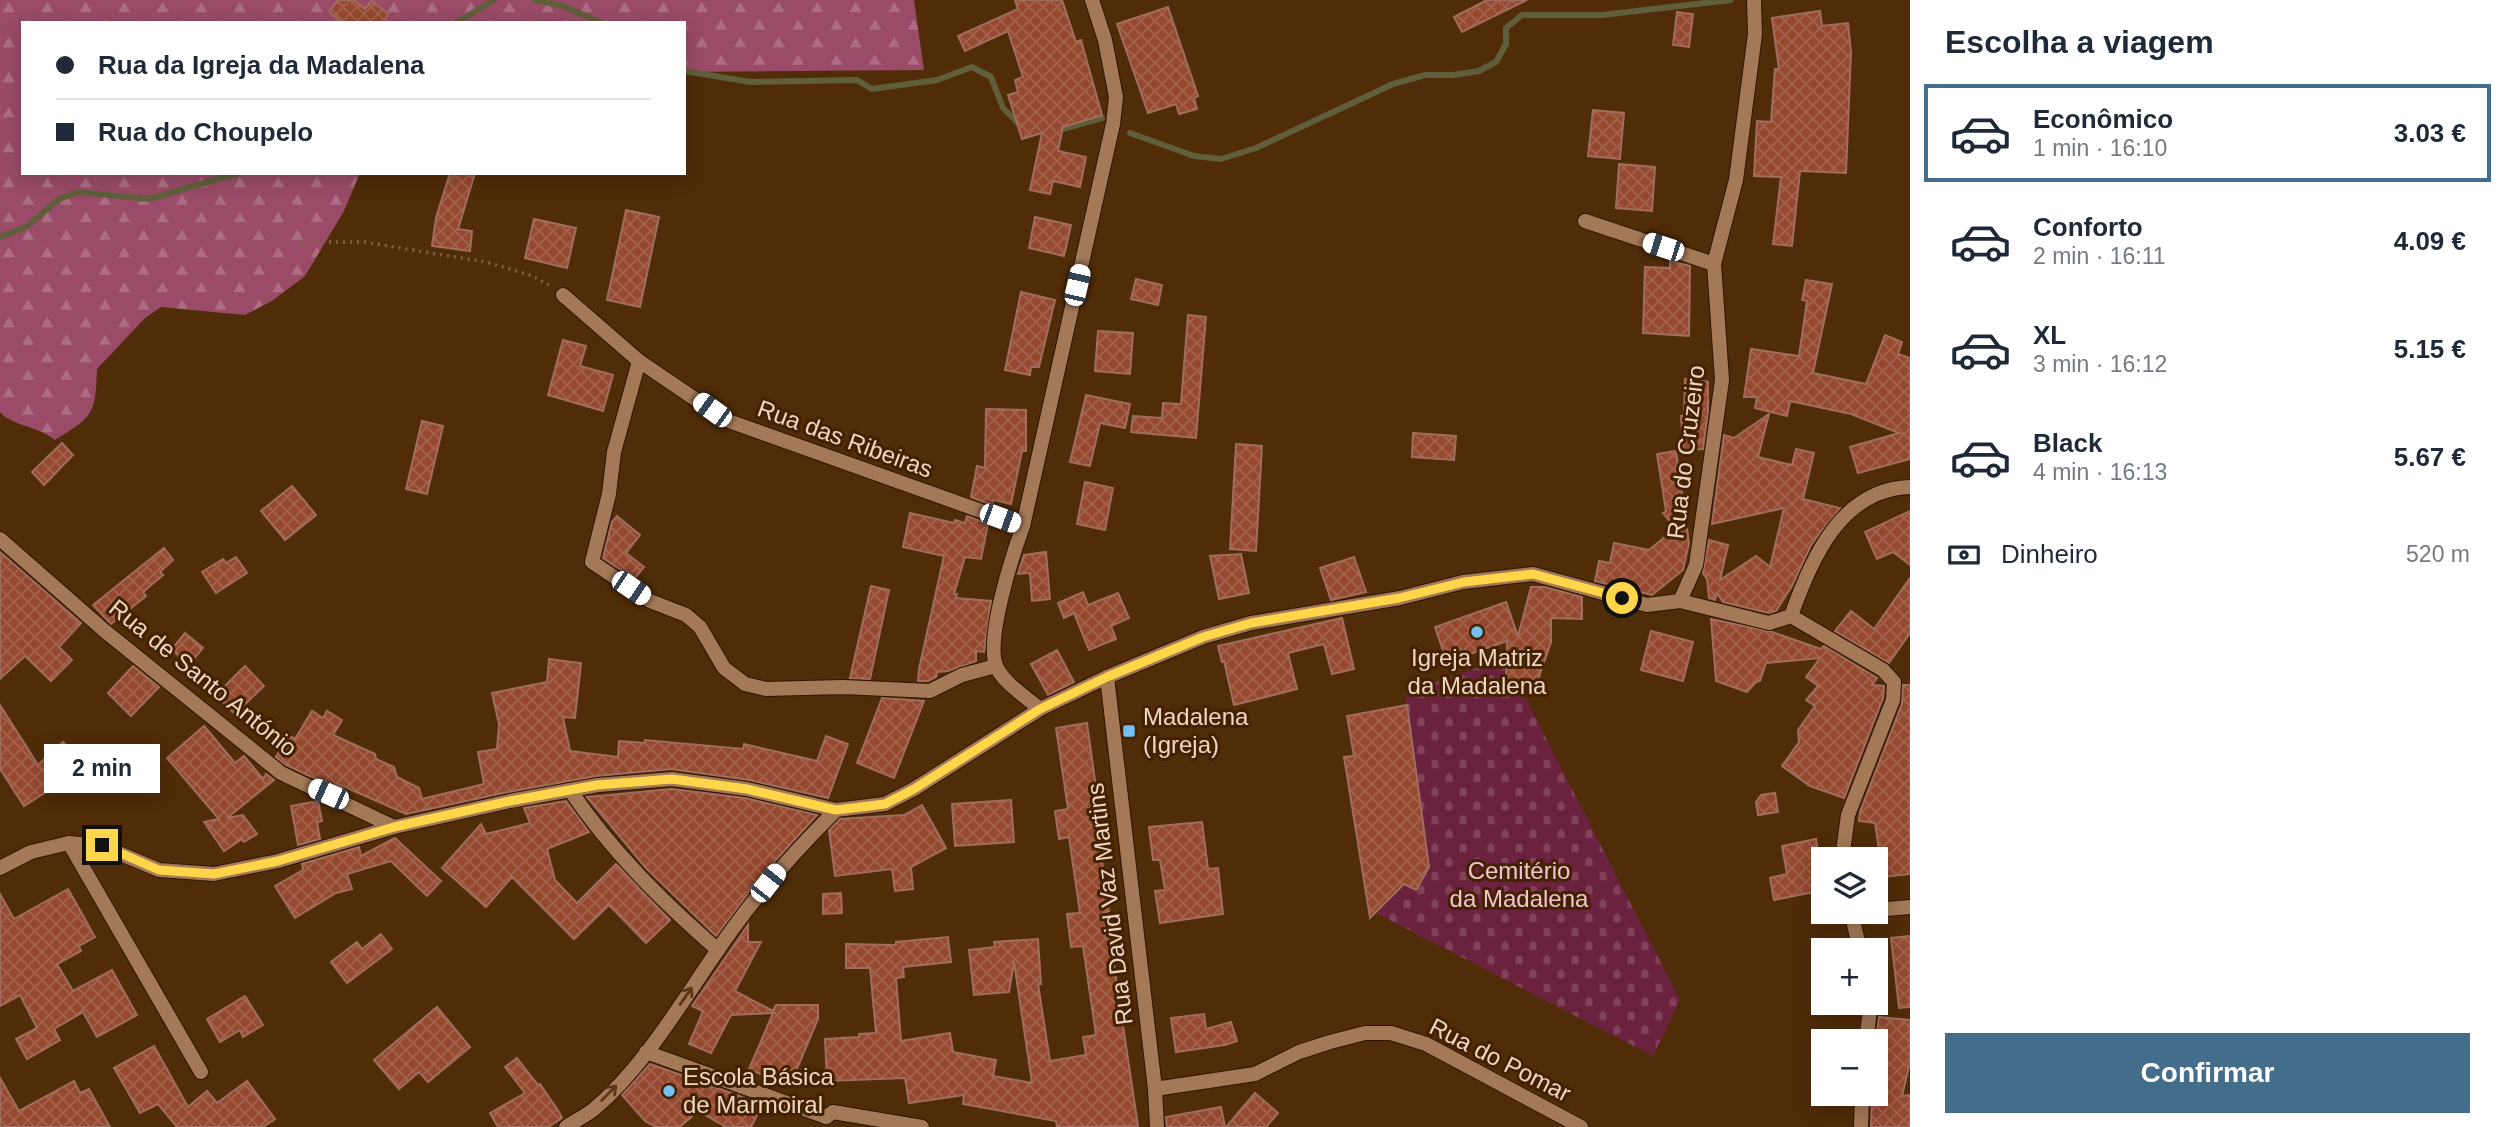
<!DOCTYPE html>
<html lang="pt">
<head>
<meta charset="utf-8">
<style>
  :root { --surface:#fff; --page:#f2f2f3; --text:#1f2937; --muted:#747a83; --line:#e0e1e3; --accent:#446d8c }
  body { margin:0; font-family:Helvetica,sans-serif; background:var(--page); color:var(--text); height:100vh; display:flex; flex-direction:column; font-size:26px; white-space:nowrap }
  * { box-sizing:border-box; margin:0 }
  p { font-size:23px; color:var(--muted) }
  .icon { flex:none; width:38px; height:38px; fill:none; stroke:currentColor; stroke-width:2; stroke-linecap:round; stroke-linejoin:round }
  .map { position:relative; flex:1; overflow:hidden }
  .details { display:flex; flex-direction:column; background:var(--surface); width:595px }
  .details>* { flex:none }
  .hud { position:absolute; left:21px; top:21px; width:665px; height:154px; border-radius:0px; box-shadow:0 4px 18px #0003; display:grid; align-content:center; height:154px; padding:0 35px; background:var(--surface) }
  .controls { position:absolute; left:1811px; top:847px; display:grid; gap:14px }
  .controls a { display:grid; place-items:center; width:77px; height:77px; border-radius:0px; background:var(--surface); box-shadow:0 4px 18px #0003; font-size:35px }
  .end { position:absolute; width:32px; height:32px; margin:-16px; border:9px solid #ffd54a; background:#111; box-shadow:0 0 0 4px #111 }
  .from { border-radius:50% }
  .bubble { position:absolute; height:49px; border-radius:0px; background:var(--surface); box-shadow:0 4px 18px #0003; font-size:23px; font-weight:700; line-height:49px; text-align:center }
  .car { position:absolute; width:21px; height:42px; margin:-21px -10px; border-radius:9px; box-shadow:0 0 5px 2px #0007; background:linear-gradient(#fff 24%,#345 0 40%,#fff 0 76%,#345 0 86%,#fff 0) }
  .hud b { display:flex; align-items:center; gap:24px; height:66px; font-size:26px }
  .hud b+b { border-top:2px solid var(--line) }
  .hud i { width:18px; height:18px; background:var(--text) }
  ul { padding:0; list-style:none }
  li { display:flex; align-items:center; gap:21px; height:98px; margin:0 14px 10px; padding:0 21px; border:4px solid transparent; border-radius:0px }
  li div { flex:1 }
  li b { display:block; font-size:26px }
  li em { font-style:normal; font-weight:700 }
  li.current { border-color:var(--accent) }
  li>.icon { width:63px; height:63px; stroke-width:1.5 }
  h2 { padding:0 35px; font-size:32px; line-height:84px }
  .pay { display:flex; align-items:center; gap:18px; height:77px; padding:0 35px; font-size:26px }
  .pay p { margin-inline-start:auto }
  .button { display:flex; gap:14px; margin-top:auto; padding:14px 35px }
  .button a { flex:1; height:80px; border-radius:0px; background:var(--accent); color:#fff; font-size:28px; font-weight:700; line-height:80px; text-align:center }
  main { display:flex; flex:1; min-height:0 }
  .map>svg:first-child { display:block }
</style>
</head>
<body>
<main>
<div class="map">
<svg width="1910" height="1127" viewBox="0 0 1910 1127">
  <defs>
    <pattern id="forest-firs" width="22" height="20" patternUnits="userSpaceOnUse" patternTransform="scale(1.75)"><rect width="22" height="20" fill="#994b67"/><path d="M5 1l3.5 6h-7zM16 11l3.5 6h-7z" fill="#ac6d82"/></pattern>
    <pattern id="cemetery-stones" width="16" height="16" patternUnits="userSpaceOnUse" patternTransform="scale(1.75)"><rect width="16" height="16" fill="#6a223f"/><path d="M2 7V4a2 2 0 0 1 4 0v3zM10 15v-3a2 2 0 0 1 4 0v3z" fill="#804159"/></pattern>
    <pattern id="building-cross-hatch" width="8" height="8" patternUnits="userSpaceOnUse" patternTransform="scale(1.75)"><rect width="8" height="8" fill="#954930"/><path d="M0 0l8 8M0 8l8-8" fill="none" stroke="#a4624c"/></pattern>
  </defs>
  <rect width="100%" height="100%" fill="#502c09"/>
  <!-- forest -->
  <path fill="url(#forest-firs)" d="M0 0H914L924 70 684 72V23H23V173H360L344 211 305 276 272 301 245 315 161 307 145 318 97 369C95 415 94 416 55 440 38 426 12 426 0 412Z"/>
  <!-- cemetery -->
  <polygon fill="url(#cemetery-stones)" points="1505,658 1680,1000 1653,1056 1376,913 1404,884 1416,890 1429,867 1405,693"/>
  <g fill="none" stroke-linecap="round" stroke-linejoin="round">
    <!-- stream -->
    <g stroke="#605e3b" stroke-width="6">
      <polyline points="535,0 563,6 602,23"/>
      <polyline points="456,23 494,0"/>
      <polyline points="684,71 751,82 857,80 872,89 937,80 972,67 991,77 1003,108 1022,127"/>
      <polyline points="1055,131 1102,118"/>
      <polyline points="1130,133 1194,156 1221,159 1256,148 1393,84 1425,75 1453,75 1479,71 1496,62 1506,44 1506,28 1522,15 1602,15 1731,0"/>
      <polyline points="0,237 26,227 59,199 78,192 149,199 239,173"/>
    </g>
  </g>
  <!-- building -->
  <g fill="url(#building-cross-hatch)" stroke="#a16e5d" stroke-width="2">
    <polygon points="338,0 354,0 365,9 372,1 388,14 383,23 343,23 329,12"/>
    <polygon points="1015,0 1062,0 1076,42 1081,40 1102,115 1063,127 1058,151 1086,157 1080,187 1053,181 1050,194 1030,190 1042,133 1022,139 1008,95 1018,92 1015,80 1023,77 1008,31 965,51 958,36 1018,9"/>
    <polygon points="1487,0 1527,0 1462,32 1454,17"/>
    <polygon points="1168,7 1198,96 1194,98 1197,109 1179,114 1176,104 1148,113 1117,24"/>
    <polygon points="1820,11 1822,26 1848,23 1851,52 1846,173 1800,171 1792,246 1773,244 1781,177 1754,176 1757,121 1771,122 1775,69 1779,69 1772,18"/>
    <polygon points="1677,12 1693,14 1689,47 1673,45"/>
    <polygon points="1593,110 1624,113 1620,159 1588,156"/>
    <polygon points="1619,164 1655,167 1652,211 1616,208"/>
    <polygon points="450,173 475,173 458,229 472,231 470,251 432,246 436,218"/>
    <polygon points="626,210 659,217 640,307 607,300"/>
    <polygon points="1035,217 1071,225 1064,256 1029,248"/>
    <polygon points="534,219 576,228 567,268 525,258"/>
    <polygon points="1670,261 1690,266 1689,336 1643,333 1645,267 1670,268"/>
    <polygon points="1136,279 1162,285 1158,305 1131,299"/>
    <polygon points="1806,280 1832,284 1813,373 1866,384 1885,335 1902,342 1898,354 1910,358 1910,459 1858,473 1850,447 1899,433 1851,414 1790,401 1787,416 1755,408 1757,397 1744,397 1751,349 1799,356 1807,301 1802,300"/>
    <polygon points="1021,292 1055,300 1039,367 1031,367 1030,375 1005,370"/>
    <polygon points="1188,315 1206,317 1196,438 1131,432 1133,416 1162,418 1163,403 1181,404"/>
    <polygon points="1098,331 1133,333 1130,374 1095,371"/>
    <polygon points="563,340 586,346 580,366 613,375 603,411 548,395"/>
    <polygon points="1685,379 1708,382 1708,411 1703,449 1683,450 1681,416 1684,415"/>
    <polygon points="1086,395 1130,404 1125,428 1100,423 1090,466 1070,462"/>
    <polygon points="986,409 1026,410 1026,451 1022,451 1011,504 993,500 992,505 971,497 977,466 985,468"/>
    <polygon points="1769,414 1758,457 1792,465 1796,449 1814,453 1803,499 1840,508 1811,545 1792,586 1776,611 1769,613 1723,602 1717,593 1715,600 1709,598 1707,579 1703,573 1709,540 1728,545 1720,580 1756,556 1770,567 1784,508 1712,524 1724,435 1734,438"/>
    <polygon points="422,421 443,426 427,494 406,489"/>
    <polygon points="1413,433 1456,436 1454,460 1412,457"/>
    <polygon points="62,443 73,455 44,485 32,472"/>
    <polygon points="1236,444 1262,446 1256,551 1230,549"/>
    <polygon points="1676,451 1689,543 1683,570 1652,595 1595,581 1599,561 1610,563 1614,543 1649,550 1672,531 1679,533 1663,513 1666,511 1657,454"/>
    <polygon points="1085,482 1113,488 1105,530 1077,524"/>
    <polygon points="292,486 316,515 285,540 261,511"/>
    <polygon points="1910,511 1910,565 1893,552 1877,559 1865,532"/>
    <polygon points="910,513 954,523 955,520 965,523 967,516 988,524 981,559 965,557 954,594 957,594 956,598 991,601 984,652 976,651 976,661 948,671 937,672 936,677 928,681 918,681 919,669 944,556 903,547"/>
    <polygon points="617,516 640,535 626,553 644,567 634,579 603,558 612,522"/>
    <polygon points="164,548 173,560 160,572 163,575 143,592 146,596 111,624 93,605"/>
    <polygon points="0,552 81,623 59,647 72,660 51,681 25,656 0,679"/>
    <polygon points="1046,552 1050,599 1032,601 1030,573 1018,574 1024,555"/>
    <polygon points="1241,554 1249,593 1219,599 1210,556"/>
    <polygon points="236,557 247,573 216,593 202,572 223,559 226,563"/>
    <polygon points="1354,557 1366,592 1331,600 1320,568"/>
    <polygon points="1910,578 1910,633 1889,663 1835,631 1851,611 1874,629"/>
    <polygon points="871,586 889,590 870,679 850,678"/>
    <polygon points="1531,587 1545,587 1582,597 1582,619 1551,618 1551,642 1534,691 1506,681 1507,641 1447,662 1435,627 1506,602 1518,636"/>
    <polygon points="1083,592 1088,605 1118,593 1129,618 1111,626 1116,639 1089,650 1074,613 1064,618 1058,603"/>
    <polygon points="1342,618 1354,669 1332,674 1324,644 1288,653 1297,689 1234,705 1224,661 1222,662 1218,646"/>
    <polygon points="1711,619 1772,632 1821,649 1824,646 1877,678 1872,685 1884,686 1883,698 1844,798 1810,786 1782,766 1799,742 1798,730 1815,706 1806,700 1818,686 1806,677 1820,658 1766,663 1760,681 1756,682 1747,692 1716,681"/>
    <polygon points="1651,631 1693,642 1683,681 1641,670"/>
    <polygon points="185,633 203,648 188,666 172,649"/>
    <polygon points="1057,650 1074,682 1048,695 1031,664"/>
    <polygon points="549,659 581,663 575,718 563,717 570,751 618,757 619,741 645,743 645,740 743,749 744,744 817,761 826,736 848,744 828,798 749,780 671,769 596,776 508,792 406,814 336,783 348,794 286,765 276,757 289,735 295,739 312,711 323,718 327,711 342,720 333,735 375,754 376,759 394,767 397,777 419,788 422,799 484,784 478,752 497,749 499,724 492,693 547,682"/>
    <polygon points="133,666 159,687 131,716 108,693"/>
    <polygon points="245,666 264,686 235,714 216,695"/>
    <polygon points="1903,685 1910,685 1910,874 1883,877 1875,823 1859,821 1860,812 1902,704"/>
    <polygon points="882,698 924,701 894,778 857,763"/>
    <polygon points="0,705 38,765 63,742 83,764 63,781 24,806 0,769"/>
    <polygon points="1407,705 1429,867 1416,890 1404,884 1370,918 1344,757 1354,756 1347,716"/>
    <polygon points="1087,723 1100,817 1096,818 1109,911 1106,912 1138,1126 1057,1127 1056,1121 963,1104 964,1095 909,1103 905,1078 827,1081 825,1039 859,1037 859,1034 876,1033 870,968 846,968 846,944 896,945 896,942 948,937 951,962 903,967 904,977 896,978 901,1041 950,1033 953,1052 996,1060 993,1076 1032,1083 1014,962 1009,992 974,995 969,950 995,947 994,942 1038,939 1041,984 1038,984 1050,1061 1086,1055 1083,1037 1096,1035 1083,946 1071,947 1067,914 1080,913 1069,837 1059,839 1055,811 1068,809 1056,728"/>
    <polygon points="204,726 235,763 244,756 263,779 266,774 274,780 227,818 243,815 257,834 244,842 242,839 224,851 204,822 219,819 167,758"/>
    <polygon points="672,789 745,798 817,815 762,875 716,936 646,868 587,797"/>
    <polygon points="1775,793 1778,812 1758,815 1756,802 1761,795"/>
    <polygon points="1011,800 1014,842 955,846 952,804"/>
    <polygon points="318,801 322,821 317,822 320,839 298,845 291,806"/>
    <polygon points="566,801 589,832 547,849 555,880 577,903 616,864 670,920 646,943 609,905 574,939 512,877 486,907 442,868 481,824 486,834 530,823 524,808"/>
    <polygon points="922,805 946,848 911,867 913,889 895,891 892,869 835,876 829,830 840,819 904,815"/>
    <polygon points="1202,822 1208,869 1218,868 1223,914 1160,923 1155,891 1165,890 1160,860 1153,860 1149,827"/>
    <polygon points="395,838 441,881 427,896 391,861 347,874 352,889 336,893 295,918 275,886 303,870 302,864 359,847 361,856"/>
    <polygon points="1816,839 1824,890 1774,900 1770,878 1787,874 1782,846"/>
    <polygon points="68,889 95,937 79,946 81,951 57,964 73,991 112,970 137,1015 97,1037 83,1012 54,1029 60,1040 27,1059 16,1039 37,1028 20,995 0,1006 0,894 14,919"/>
    <polygon points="841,893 842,913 823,914 823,894"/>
    <polygon points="748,925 748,942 761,942 735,991 773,1011 776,1005 818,1005 818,1019 791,1083 782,1083 749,1069 773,1013 731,1015 711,1053 689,1044 703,1011 692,1006"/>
    <polygon points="381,934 392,949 347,983 331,962 357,942 362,949"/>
    <polygon points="1910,936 1910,1007 1899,1008 1891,938"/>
    <polygon points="245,996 263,1025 243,1037 240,1030 220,1042 207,1019"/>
    <polygon points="437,1007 470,1047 428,1082 419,1072 399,1089 374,1060"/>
    <polygon points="1204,1014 1206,1029 1231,1022 1237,1041 1225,1045 1176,1052 1171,1018"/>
    <polygon points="1879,1017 1910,1020 1910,1062 1902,1096 1910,1095 1910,1127 1871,1127 1872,1097 1876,1097 1876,1041"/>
    <polygon points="154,1046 188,1107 207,1091 217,1103 247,1081 275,1119 263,1127 177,1127 158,1104 140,1113 114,1068"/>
    <polygon points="517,1058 538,1085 540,1084 559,1112 562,1118 548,1127 498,1127 490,1113 525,1093 505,1067"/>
    <polygon points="650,1064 742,1097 761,1108 751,1127 726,1127 698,1111 680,1127 656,1127 645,1121 622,1095"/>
    <polygon points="0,1078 19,1111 74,1081 80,1093 89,1089 110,1127 0,1127"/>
    <polygon points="1255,1093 1278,1113 1266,1127 1226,1127"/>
    <polygon points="1221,1107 1225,1127 1167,1127 1166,1117"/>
  </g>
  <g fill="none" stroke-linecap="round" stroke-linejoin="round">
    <defs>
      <g id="minor">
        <polyline points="1585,221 1714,264"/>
        <polyline points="563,295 639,361 726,420 1023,526"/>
        <polyline points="639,361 614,452 609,494 592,562 650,601 686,615 700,627 724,668 745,684 766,689 843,687 930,691 962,675 996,666"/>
        <polyline points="0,539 106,632 281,773 394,827"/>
        <polyline points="1680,601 1696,565 1722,380 1714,264 1736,180 1755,34 1754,0"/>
        <path d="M1791 616C1811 559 1841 489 1910 487"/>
        <polyline points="1107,677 1155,1089 1157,1127"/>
        <path d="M1040 709C1026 697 1005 684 997 668 984 642 1013 554 1023 526L1113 124 1116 97 1105 40 1092 0"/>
        <path d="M570 790C611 851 663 902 718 950"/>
        <polyline points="69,843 201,1072"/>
        <polyline points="1876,910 1910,907"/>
        <polyline points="646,1052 826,1117"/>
        <polyline points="1155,1089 1255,1074 1299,1052 1330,1042 1365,1033 1391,1033 1426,1044 1581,1127"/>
        <polyline points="826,1117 833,1112 922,1127"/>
      </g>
      <g id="tertiary">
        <polyline points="0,868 31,852 69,843 102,846 159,870 214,874 278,861 394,827 510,801 598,785 672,779 747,789 836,810 885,804 914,789 1040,709 1107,677 1203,637 1251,623 1400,598 1463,582 1533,574 1647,605 1680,601 1769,623 1791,616 1883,670 1894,682 1893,700 1848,815 1842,859"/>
        <polyline points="1851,912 1860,950"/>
        <polyline points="1866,1041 1871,1003"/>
        <path d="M566 1127C575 1121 585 1116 593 1110 650 1062 690 987 734 927 765 884 798 848 836 810"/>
        <polyline points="1861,1127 1862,1094"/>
      </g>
    </defs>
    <!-- minor casing -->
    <use href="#minor" stroke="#301500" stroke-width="16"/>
    <!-- tertiary casing -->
    <use href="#tertiary" stroke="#301500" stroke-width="16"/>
    <!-- path -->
    <polyline stroke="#816144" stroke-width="3.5" stroke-dasharray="2 5" stroke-linecap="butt" points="301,242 364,242 486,262 533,276 550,286"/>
    <!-- minor -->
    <use href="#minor" stroke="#a37958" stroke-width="14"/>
    <!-- tertiary -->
    <use href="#tertiary" stroke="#a37958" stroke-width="14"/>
  </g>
  <!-- one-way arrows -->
  <defs><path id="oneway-shaft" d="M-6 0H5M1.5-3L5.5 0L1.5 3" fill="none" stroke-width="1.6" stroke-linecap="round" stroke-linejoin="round" transform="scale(1.75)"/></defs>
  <g stroke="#5c3716">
    <use href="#oneway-shaft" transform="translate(686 996) rotate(-55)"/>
    <use href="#oneway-shaft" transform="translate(609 1093) rotate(-45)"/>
  </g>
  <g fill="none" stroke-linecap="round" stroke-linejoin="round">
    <!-- route -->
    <polyline stroke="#ffd54a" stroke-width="9" points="102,845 159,870 214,874 278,861 394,827 510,801 597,785 672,779 747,789 836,810 885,804 914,789 1040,709 1107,677 1203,637 1251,623 1399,598 1464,582 1533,574 1622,598"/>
  </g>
  <!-- markers -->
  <g fill="#72c1f5" stroke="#442100" stroke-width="2.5">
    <circle cx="1477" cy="632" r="7"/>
    <rect x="1122" y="724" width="14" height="14" rx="3.5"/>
    <circle cx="669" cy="1091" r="7"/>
  </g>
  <g text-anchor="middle" stroke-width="6" stroke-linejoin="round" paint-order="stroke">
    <!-- street labels -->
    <g font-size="24" fill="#eed6c5" stroke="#442100">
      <text transform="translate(845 439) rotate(20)" y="8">Rua das Ribeiras</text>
      <text transform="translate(1686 452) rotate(-83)" y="8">Rua do Cruzeiro</text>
      <text transform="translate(203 678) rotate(39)" y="8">Rua de Santo António</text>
      <text transform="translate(1110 904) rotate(-97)" y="8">Rua David Vaz Martins</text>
      <text transform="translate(1500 1060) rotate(27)" y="8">Rua do Pomar</text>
    </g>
    <!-- poi labels -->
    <g font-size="24" fill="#eed6c5" stroke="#442100" text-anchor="start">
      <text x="1477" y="666" text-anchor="middle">Igreja Matriz<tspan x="1477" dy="28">da Madalena</tspan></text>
      <text x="1143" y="725">Madalena<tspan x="1143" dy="28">(Igreja)</tspan></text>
      <text x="683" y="1085">Escola Básica<tspan x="683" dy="28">de Marmoiral</tspan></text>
    </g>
    <!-- park labels -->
    <g font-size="24" fill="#f2c4d1" stroke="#442100">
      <text x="1519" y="879">Cemitério<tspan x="1519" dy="28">da Madalena</tspan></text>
    </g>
  </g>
</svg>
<div class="controls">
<a><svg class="icon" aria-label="layers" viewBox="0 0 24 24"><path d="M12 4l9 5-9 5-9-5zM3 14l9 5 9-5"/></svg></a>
<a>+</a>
<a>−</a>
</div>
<i class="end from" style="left:1622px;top:598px"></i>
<i class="end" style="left:102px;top:845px"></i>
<div class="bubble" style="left:44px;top:744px;width:116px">2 min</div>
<i class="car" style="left:1663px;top:247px;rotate:288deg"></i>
<i class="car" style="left:1077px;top:285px;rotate:13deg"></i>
<i class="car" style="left:712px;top:410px;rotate:306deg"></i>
<i class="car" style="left:1000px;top:518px;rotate:110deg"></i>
<i class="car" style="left:631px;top:588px;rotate:124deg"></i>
<i class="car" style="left:328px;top:794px;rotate:294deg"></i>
<i class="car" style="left:768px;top:883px;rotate:38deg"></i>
<div class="hud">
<b><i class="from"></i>Rua da Igreja da Madalena</b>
<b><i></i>Rua do Choupelo</b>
</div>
</div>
<section class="details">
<h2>Escolha a viagem</h2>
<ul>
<li class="current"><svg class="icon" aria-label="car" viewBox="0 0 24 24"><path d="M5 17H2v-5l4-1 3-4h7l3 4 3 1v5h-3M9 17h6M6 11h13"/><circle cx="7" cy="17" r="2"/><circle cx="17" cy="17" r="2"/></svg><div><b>Econômico</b><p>1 min · 16:10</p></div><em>3.03 €</em></li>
<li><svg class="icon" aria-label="car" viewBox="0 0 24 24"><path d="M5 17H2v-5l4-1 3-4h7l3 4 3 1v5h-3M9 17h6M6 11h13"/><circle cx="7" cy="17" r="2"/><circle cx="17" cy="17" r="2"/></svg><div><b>Conforto</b><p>2 min · 16:11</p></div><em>4.09 €</em></li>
<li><svg class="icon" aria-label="car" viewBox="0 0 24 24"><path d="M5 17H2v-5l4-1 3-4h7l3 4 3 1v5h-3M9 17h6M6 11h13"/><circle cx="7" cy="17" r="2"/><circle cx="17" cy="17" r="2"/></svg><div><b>XL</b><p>3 min · 16:12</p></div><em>5.15 €</em></li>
<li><svg class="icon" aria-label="car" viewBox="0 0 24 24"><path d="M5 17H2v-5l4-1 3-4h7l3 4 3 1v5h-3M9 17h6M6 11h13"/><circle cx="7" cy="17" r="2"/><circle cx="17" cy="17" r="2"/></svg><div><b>Black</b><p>4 min · 16:13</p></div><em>5.67 €</em></li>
</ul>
<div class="pay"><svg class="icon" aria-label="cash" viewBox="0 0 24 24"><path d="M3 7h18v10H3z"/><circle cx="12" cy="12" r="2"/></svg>Dinheiro<p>520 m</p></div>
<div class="button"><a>Confirmar</a></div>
</section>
</main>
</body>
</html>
